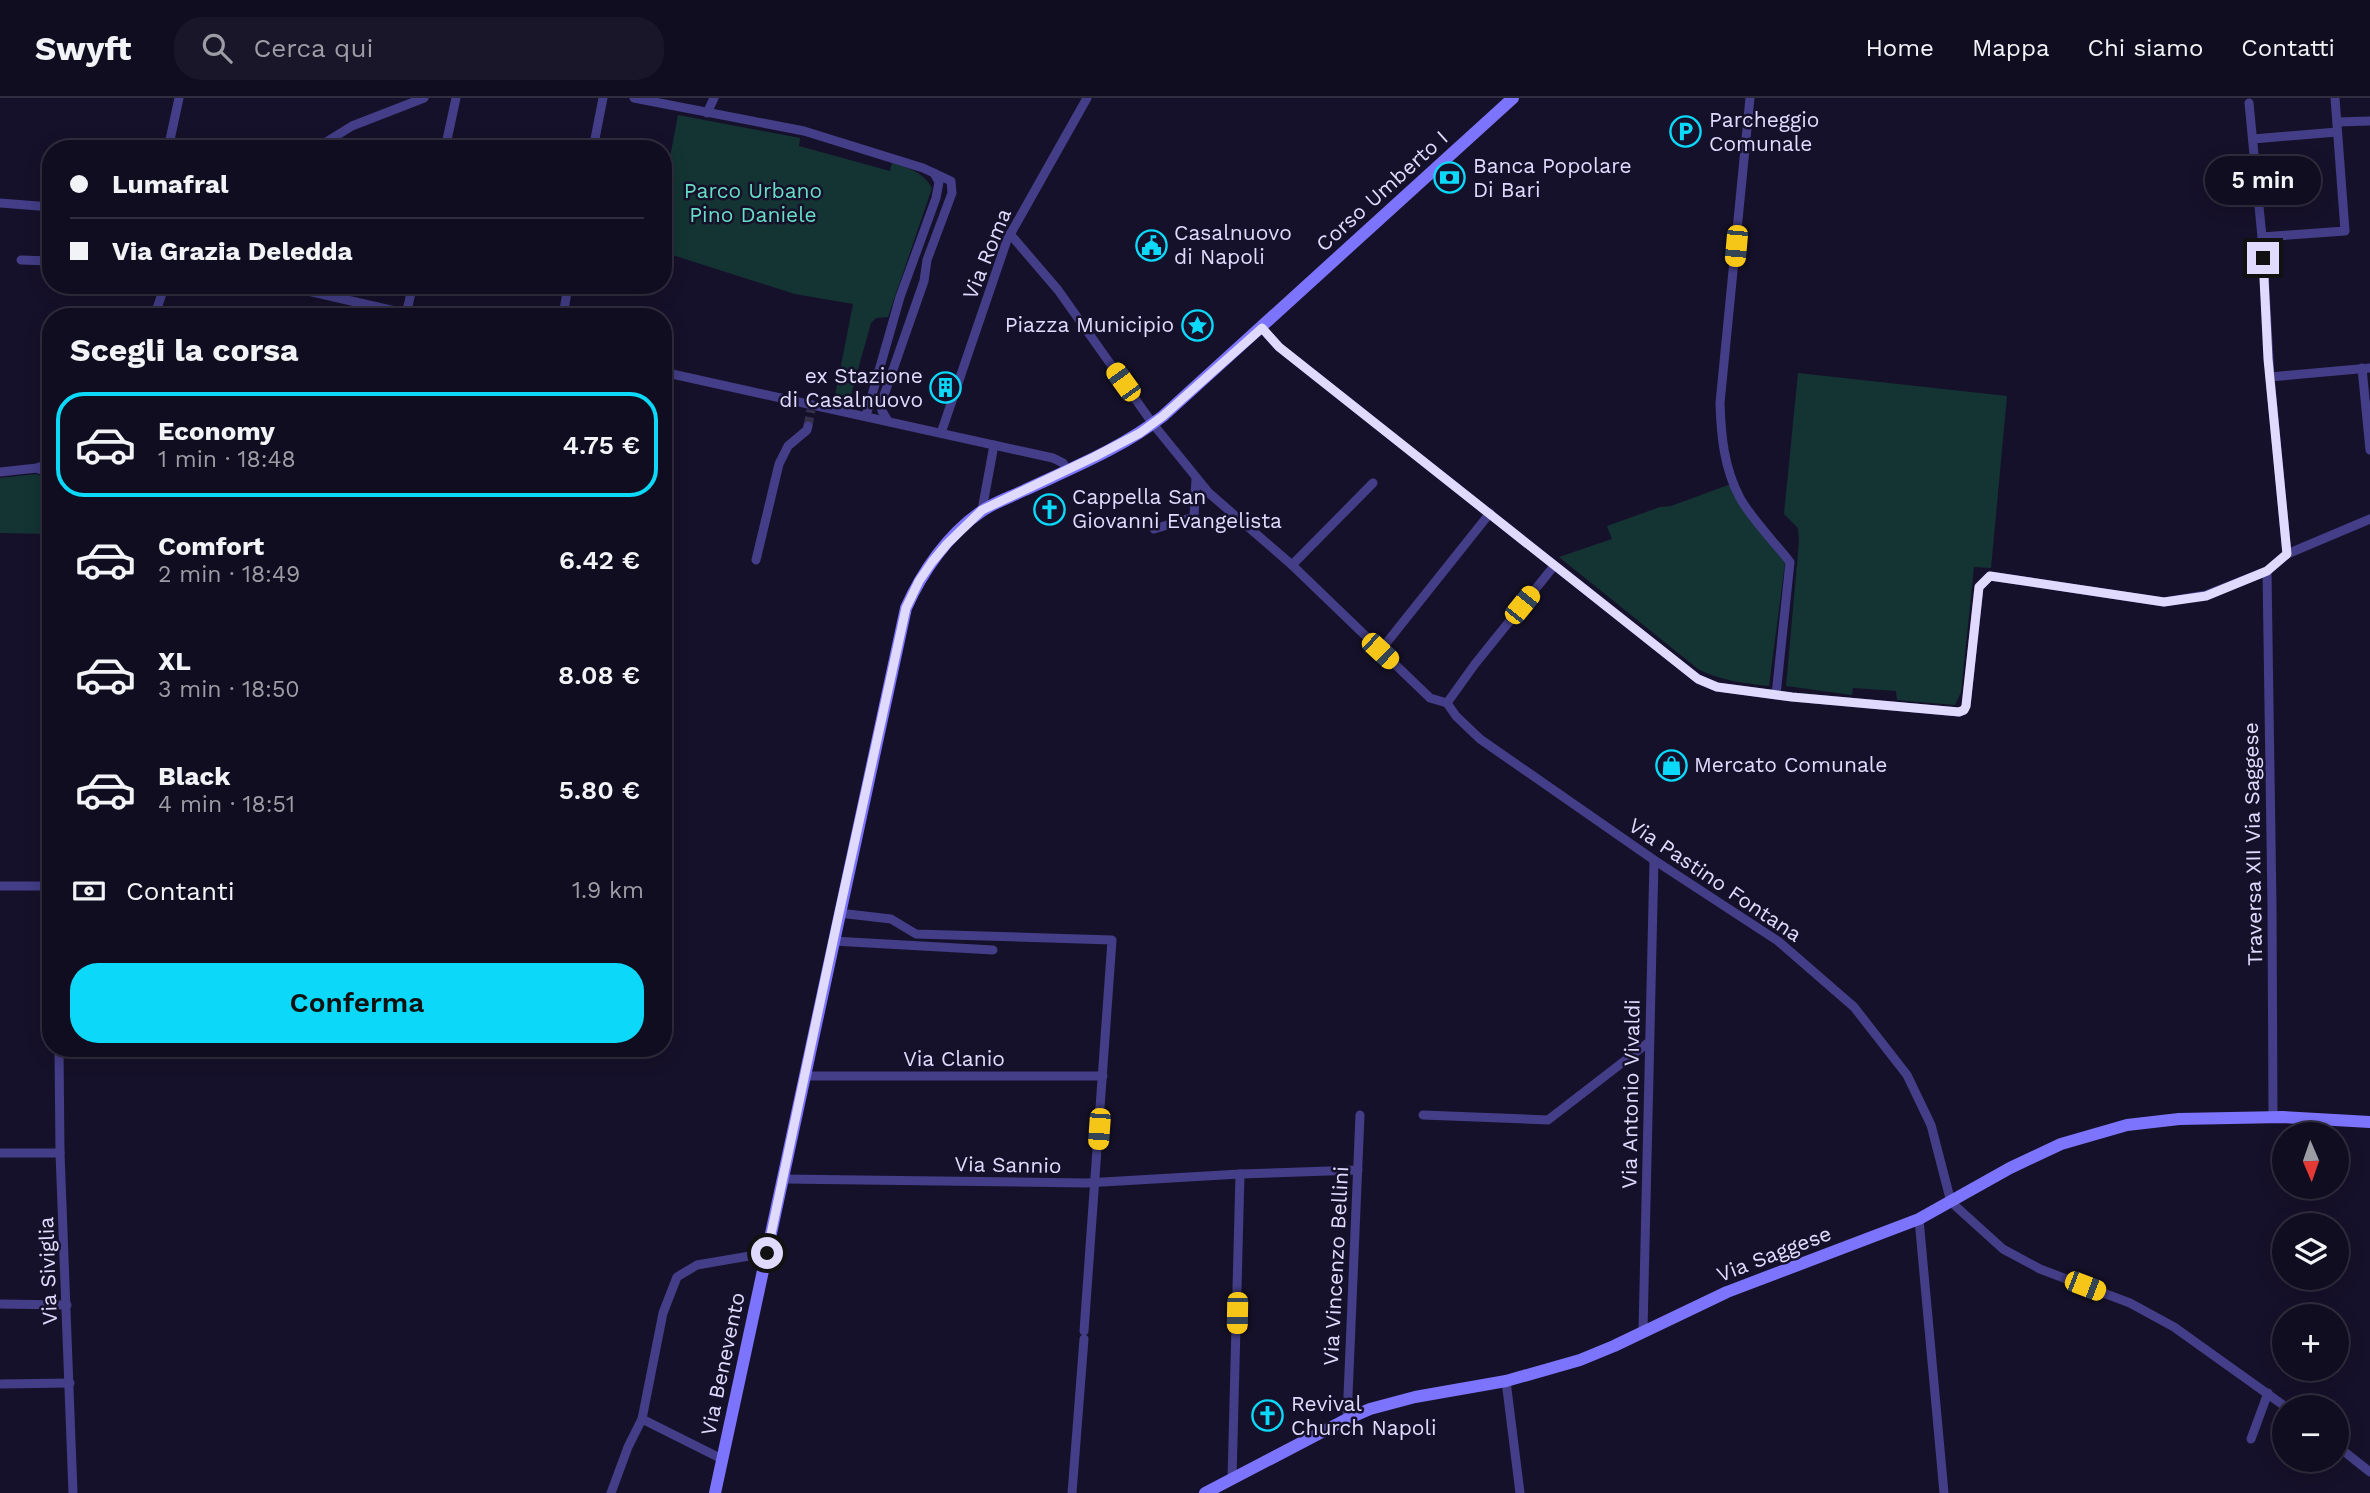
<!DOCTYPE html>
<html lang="it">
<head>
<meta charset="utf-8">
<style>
  :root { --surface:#100d20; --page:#191629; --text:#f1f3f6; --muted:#9c9ca5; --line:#302d3e; --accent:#0cd9f9 }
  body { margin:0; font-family:"Work Sans",sans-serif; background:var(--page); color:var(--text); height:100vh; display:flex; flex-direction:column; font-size:26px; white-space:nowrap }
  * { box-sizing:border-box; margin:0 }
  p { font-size:23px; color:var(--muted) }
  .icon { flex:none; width:38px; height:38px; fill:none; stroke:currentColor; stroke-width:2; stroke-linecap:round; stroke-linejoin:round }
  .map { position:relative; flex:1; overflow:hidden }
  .side { position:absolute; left:42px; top:210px; width:630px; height:749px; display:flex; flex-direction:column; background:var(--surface); border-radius:28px; box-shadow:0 4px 18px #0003,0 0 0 2px var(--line) }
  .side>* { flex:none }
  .banner { position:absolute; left:42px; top:42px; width:630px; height:154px; border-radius:28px; box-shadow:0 4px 18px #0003,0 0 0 2px var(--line); display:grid; align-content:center; height:154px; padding:0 28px; background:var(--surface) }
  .needle { width:46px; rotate:178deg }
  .tools { position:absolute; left:2272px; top:1024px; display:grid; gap:14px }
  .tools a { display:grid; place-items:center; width:77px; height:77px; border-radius:50%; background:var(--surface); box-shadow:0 4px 18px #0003,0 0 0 2px var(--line); font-size:35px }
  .end { position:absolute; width:32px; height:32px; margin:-16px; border:9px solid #e0dbfe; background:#111; box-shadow:0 0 0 4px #111 }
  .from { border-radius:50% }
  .bubble { position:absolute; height:49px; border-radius:24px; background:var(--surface); box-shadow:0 4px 18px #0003,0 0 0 2px var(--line); font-size:23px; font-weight:600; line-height:49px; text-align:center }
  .car { position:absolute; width:21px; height:42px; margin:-21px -10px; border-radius:9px; box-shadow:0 0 5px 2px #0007; background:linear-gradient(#f5c518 24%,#345 0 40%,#f5c518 0 76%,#345 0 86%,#f5c518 0) }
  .banner b { display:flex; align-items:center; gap:24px; height:66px; font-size:26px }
  .banner b+b { border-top:2px solid var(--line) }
  .banner i { width:18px; height:18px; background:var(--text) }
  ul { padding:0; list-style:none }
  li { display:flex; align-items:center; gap:21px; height:105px; margin:0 14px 10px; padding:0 14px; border:4px solid transparent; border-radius:28px }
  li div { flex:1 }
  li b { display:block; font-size:26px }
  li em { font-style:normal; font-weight:600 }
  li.active { border-color:var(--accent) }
  li>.icon { width:63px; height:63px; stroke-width:1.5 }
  h2 { padding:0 28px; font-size:32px; line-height:84px }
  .pay { display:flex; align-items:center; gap:18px; height:77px; padding:0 28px; font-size:26px }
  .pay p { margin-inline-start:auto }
  .button { display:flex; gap:14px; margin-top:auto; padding:14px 28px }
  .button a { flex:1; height:80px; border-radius:28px; background:var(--accent); color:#111; font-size:28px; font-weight:600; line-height:80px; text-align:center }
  header { display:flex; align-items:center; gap:42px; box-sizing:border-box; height:98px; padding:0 35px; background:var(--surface); border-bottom:2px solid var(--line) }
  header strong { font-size:33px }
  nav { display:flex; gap:38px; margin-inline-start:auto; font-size:24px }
  .search { width:490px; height:63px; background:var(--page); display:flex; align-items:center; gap:18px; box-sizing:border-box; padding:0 24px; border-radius:28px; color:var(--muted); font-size:26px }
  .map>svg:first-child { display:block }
</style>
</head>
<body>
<header>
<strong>Swyft</strong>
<div class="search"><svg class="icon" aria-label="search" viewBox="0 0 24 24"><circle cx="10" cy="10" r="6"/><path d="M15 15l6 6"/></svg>Cerca qui</div>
<nav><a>Home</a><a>Mappa</a><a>Chi siamo</a><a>Contatti</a></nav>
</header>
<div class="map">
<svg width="2370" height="1395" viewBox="0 0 2370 1395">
  <rect width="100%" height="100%" fill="#16112a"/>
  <!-- green -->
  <g fill="#143434">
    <path d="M678 17 800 40 799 48 890 73 892 65C910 71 922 73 932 90L888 219 876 220 871 225 847 311 833 308 853 206 795 196 663 154V96Z"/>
    <polygon points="1798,275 2007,298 1991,470 1974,469 1961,594 1955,607 1897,602 1896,593 1853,590 1852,597 1786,588 1799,444 1798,430 1784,416"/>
    <polygon points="36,376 51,381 51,436 0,435 0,380"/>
    <path d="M1731 386 1741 409 1785 465 1769 588C1745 585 1720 583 1698 571L1559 459 1612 441 1607 428 1660 409 1671 408Z"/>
  </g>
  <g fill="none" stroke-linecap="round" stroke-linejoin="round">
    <!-- street-tunnel -->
    <polyline stroke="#342f4a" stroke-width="9" stroke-dasharray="9 4.5" stroke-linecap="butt" points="808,328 811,312"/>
    <!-- street -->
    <g stroke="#433e87" stroke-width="9">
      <polyline points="634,0 804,33 923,70 951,83 952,95 927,162 924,183 882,303 882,313 888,323"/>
      <path d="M1750 0 1720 305C1721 338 1724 370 1740 400 1751 420 1775 445 1790 464L1776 597"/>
      <polyline points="2249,5 2262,139 2270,279 2287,456"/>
      <polyline points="707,15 714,0"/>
      <polyline points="2337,24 2370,23"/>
      <polyline points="2253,41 2337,34"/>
      <polyline points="168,51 179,0"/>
      <polyline points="315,51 352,28 424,0"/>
      <polyline points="445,51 456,0"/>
      <polyline points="593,51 603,0"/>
      <polyline points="0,105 51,109"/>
      <polyline points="1010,136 1058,192 1153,326 1209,395 1292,467 1430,600 1447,605"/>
      <polyline points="2262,139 2345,133 2335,0"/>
      <polyline points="21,162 51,163"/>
      <polyline points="282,187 421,219"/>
      <polyline points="406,216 413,187"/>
      <polyline points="154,219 165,187"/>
      <polyline points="563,219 568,187"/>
      <polyline points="1262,230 1279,249 1698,581 1717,589 1792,599 1959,614 1964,612 1966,608 1979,489 1990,478 2164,504 2206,497 2267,473 2287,456 2370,421"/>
      <polyline points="2362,270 2370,352"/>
      <polyline points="663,274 1053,360 1063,365 1067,372"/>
      <polyline points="2270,279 2370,270"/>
      <polyline points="866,318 900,199 936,100 939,84 934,75"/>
      <polyline points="941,335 1007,142 1087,0"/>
      <polyline points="37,370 51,376"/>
      <polyline points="0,374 37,370 51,365"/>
      <polyline points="982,412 994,347"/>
      <polyline points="1154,431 1194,419 1196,380"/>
      <polyline points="756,462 779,366 788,348 807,332 808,328"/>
      <polyline points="1292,467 1373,385"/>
      <polyline points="2267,473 2272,808 2273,1019"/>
      <polyline points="1380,553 1490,415"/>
      <polyline points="1447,605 1456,618 1480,641 1654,762 1778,843 1854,909 1907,977 1931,1027 1951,1104 2003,1151 2040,1171 2130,1205 2174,1229 2286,1309"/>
      <polyline points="1447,605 1475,566 1554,468"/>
      <polyline points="0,788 51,788"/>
      <polyline points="839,815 891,821 916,836 1112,842 1084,1233"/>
      <polyline points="833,843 993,852"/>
      <polyline points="59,950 60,1055 73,1395"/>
      <polyline points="804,978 1103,978"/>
      <polyline points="1423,1017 1548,1022 1649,944"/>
      <polyline points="0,1055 60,1055"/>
      <polyline points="783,1081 1086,1085 1240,1076 1358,1072"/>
      <polyline points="1919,1121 1944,1395"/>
      <polyline points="0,1206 67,1207"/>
      <polyline points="1643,1232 1654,762"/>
      <polyline points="1506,1283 1520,1395"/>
      <polyline points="0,1286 70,1285"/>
      <polyline points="642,1321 722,1361"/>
      <polyline points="1347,1321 1360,1017"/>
      <polyline points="2251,1341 2268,1295"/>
      <polyline points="2336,1347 2370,1374"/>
      <polyline points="1232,1381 1240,1076"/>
      <polyline points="611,1395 628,1349 642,1321 663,1215 677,1179 697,1167 767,1155"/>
      <polyline points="1072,1395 1084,1241"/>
    </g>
    <!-- secondary -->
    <g stroke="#7c74fc" stroke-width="12">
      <path d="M715 1395 906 510C922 474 948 436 982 413 995 404 1011 399 1025 392 1072 370 1122 350 1163 318L1513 0"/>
      <polyline points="1205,1395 1347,1321 1370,1311 1415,1299 1506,1283 1580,1262 1614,1248 1727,1194 1919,1121 2010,1070 2061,1046 2127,1027 2179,1021 2282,1019 2370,1024"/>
    </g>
  </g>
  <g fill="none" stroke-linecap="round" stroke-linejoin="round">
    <!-- route -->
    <polyline stroke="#e0dbfe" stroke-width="9" points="767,1155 839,815 906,510 919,483 932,464 947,446 982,412 1094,359 1140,335 1163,318 1262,230 1279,249 1698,581 1717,589 1792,599 1959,614 1964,612 1966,608 1979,489 1990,478 2164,504 2206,498 2267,473 2287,456 2268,261 2263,160"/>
  </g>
  <!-- icons -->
  <defs>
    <symbol id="parking-ring" viewBox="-11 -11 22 22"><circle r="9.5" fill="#16112a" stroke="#0cd9f9" stroke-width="1.5"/><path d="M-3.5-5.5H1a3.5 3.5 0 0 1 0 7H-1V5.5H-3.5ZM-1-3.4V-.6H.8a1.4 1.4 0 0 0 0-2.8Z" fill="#0cd9f9"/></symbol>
    <symbol id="bank-ring" viewBox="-11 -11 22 22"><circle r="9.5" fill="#16112a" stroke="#0cd9f9" stroke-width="1.5"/><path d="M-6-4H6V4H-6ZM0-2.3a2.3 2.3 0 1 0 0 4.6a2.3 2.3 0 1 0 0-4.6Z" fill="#0cd9f9"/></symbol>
    <symbol id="civic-ring" viewBox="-11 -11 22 22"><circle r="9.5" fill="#16112a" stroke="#0cd9f9" stroke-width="1.5"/><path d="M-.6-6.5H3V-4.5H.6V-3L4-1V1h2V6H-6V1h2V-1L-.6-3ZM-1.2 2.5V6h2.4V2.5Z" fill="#0cd9f9"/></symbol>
    <symbol id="sight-ring" viewBox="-11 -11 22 22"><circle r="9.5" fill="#16112a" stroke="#0cd9f9" stroke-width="1.5"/><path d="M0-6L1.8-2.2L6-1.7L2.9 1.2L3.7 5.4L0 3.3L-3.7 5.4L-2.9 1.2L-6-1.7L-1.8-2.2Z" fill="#0cd9f9"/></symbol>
    <symbol id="building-ring" viewBox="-11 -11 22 22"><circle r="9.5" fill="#16112a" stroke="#0cd9f9" stroke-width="1.5"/><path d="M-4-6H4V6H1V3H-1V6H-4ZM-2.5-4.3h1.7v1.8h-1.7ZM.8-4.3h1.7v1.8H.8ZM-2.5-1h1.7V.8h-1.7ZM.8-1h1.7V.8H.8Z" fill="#0cd9f9"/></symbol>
    <symbol id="church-ring" viewBox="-11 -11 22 22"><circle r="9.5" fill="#16112a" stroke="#0cd9f9" stroke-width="1.5"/><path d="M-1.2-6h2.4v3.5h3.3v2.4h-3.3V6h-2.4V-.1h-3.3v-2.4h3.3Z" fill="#0cd9f9"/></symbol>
    <symbol id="shop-ring" viewBox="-11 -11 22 22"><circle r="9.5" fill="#16112a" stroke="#0cd9f9" stroke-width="1.5"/><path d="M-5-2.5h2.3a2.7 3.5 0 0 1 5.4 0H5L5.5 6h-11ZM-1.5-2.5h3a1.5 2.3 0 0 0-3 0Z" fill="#0cd9f9"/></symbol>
  </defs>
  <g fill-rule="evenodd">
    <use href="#parking-ring" x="1668" y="16" width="35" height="35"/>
    <use href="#bank-ring" x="1432" y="62" width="35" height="35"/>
    <use href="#civic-ring" x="1134" y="130" width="35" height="35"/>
    <use href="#sight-ring" x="1180" y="210" width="35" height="35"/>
    <use href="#building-ring" x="928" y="272" width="35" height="35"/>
    <use href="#church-ring" x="1032" y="394" width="35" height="35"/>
    <use href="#shop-ring" x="1654" y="650" width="35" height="35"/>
    <use href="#church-ring" x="1250" y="1300" width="35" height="35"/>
  </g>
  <g text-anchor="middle" stroke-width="5" stroke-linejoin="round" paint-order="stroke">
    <!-- poi labels -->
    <g font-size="21" fill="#e0dbfe" stroke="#16112a" text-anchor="start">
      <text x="1709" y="29">Parcheggio<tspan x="1709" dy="24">Comunale</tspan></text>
      <text x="1473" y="75">Banca Popolare<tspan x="1473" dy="24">Di Bari</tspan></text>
      <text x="1174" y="142">Casalnuovo<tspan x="1174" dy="24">di Napoli</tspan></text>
      <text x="1174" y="234" text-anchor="end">Piazza Municipio</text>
      <text x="923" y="285" text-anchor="end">ex Stazione<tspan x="923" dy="24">di Casalnuovo</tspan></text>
      <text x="1072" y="406">Cappella San<tspan x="1072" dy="24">Giovanni Evangelista</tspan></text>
      <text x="1694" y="674">Mercato Comunale</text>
      <text x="1291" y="1313">Revival<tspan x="1291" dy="24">Church Napoli</tspan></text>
    </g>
    <!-- park labels -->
    <g font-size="21" fill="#67dec5" stroke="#16112a">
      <text x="753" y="100">Parco Urbano<tspan x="753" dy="24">Pino Daniele</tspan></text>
    </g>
    <!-- street labels -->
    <g font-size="21" fill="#e0dbfe" stroke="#16112a">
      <text transform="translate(1382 93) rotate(-42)" y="7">Corso Umberto I</text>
      <text transform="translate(987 156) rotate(-68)" y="7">Via Roma</text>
      <text transform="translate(2253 746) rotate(-91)" y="7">Traversa XII Via Saggese</text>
      <text transform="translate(1715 782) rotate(34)" y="7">Via Pastino Fontana</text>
      <text x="954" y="968">Via Clanio</text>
      <text transform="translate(1631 996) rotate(-89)" y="7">Via Antonio Vivaldi</text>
      <text transform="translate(1008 1067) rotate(1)" y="7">Via Sannio</text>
      <text transform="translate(1774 1156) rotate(-21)" y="7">Via Saggese</text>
      <text transform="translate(1336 1168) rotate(-87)" y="7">Via Vincenzo Bellini</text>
      <text transform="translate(48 1173) rotate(-92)" y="7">Via Siviglia</text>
      <text transform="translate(723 1266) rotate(-78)" y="7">Via Benevento</text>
    </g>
  </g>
</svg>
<div class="tools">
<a><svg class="needle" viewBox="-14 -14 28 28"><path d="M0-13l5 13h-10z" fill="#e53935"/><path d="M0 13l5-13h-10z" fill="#9c9ca5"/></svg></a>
<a><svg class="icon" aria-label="layers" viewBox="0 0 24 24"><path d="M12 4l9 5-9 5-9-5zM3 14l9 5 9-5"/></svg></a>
<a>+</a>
<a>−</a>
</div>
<i class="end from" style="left:767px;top:1155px"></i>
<i class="end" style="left:2263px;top:160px"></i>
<div class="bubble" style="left:2205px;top:58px;width:116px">5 min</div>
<i class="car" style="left:1736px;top:148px;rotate:185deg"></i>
<i class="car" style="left:1123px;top:284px;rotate:324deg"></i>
<i class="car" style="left:1522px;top:507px;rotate:39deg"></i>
<i class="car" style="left:1380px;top:553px;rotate:133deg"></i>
<i class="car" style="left:1099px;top:1031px;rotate:184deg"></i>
<i class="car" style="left:2085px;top:1188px;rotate:111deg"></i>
<i class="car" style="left:1237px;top:1215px;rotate:181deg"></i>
<div class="banner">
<b><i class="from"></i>Lumafral</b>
<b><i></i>Via Grazia Deledda</b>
</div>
<section class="side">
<h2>Scegli la corsa</h2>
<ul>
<li class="active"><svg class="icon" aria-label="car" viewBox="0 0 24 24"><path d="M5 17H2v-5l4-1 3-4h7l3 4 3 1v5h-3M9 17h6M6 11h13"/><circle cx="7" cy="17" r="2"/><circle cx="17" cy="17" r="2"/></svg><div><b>Economy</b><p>1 min · 18:48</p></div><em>4.75 €</em></li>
<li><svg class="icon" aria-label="car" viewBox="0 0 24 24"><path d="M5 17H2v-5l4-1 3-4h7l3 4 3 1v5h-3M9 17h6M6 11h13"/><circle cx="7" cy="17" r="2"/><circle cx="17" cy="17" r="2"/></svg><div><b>Comfort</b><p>2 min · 18:49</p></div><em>6.42 €</em></li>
<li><svg class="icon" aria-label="car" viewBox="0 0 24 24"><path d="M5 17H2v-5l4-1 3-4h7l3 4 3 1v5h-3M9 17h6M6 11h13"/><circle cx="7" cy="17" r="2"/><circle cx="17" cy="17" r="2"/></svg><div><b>XL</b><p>3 min · 18:50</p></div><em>8.08 €</em></li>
<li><svg class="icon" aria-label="car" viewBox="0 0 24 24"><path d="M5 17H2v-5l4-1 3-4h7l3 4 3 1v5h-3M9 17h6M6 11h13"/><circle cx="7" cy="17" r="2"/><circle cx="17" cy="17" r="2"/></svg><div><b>Black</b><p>4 min · 18:51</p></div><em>5.80 €</em></li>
</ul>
<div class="pay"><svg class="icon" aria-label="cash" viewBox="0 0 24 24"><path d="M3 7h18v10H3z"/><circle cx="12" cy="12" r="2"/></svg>Contanti<p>1.9 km</p></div>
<div class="button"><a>Conferma</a></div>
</section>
</div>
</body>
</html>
